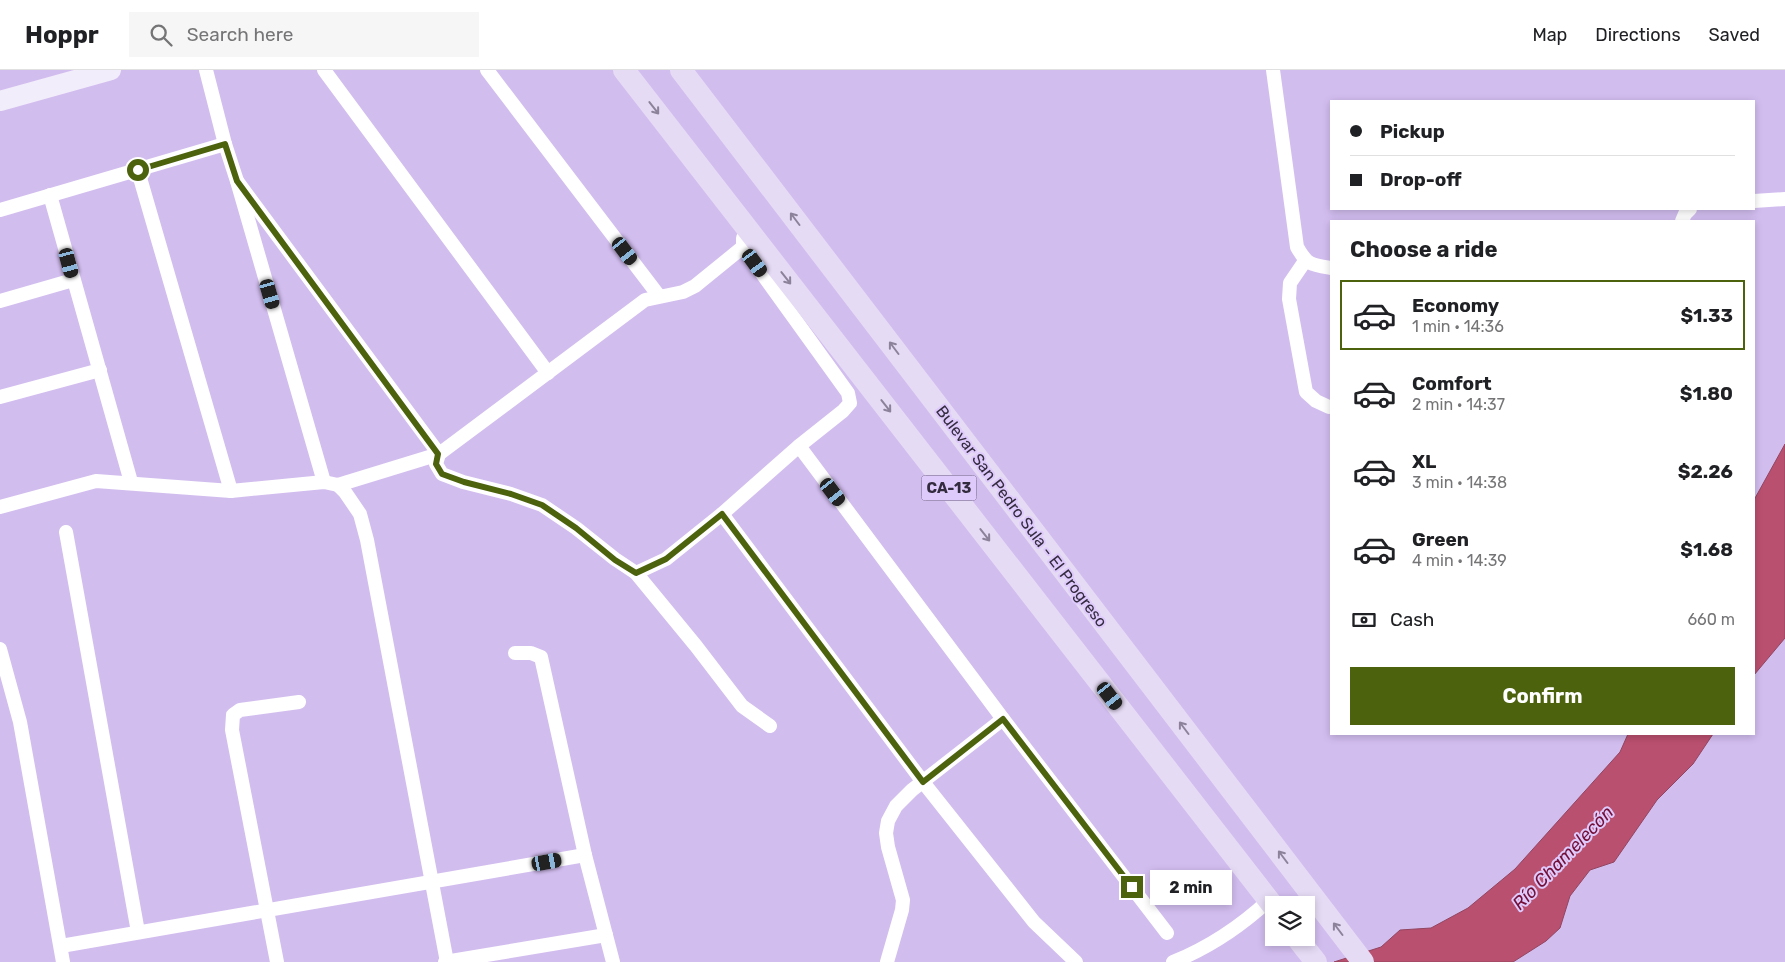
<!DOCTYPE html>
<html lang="en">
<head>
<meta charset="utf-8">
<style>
  :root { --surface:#fff; --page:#f6f6f6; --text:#202124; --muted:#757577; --line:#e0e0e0; --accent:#4c620d }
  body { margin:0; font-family:Rubik,sans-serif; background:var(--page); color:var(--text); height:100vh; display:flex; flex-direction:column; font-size:19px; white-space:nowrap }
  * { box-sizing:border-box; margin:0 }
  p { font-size:16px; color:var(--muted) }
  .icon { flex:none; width:28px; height:28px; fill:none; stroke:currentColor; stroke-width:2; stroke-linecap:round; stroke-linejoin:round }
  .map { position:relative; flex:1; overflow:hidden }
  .drawer { position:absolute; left:1330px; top:150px; width:425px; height:515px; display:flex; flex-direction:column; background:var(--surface); border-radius:0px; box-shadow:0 2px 8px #0003 }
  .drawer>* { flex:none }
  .guide { position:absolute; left:1330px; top:30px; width:425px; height:110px; border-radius:0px; box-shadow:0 2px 8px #0003; display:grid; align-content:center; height:110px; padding:0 20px; background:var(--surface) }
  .fabs { position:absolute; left:1265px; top:826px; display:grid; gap:10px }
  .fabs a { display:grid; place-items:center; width:50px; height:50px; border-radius:0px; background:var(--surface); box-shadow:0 2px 8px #0003; font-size:25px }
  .end { position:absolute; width:22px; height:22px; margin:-11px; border:6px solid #4c620d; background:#fff; box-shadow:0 0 0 2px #fff }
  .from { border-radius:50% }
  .bubble { position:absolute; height:35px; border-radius:0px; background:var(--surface); box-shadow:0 2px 8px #0003; font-size:16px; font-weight:700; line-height:35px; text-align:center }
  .car { position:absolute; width:15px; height:30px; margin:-15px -8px; border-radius:6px; box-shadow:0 0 4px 1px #0007; background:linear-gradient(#222 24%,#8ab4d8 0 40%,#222 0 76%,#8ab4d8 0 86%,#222 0) }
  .guide b { display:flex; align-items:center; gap:18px; height:48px; font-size:19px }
  .guide b+b { border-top:1px solid var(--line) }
  .guide i { width:12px; height:12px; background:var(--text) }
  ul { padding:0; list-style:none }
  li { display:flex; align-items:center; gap:15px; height:70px; margin:0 10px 8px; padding:0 10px; border:2px solid transparent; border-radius:0px }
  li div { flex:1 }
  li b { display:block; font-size:19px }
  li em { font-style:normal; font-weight:700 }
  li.selected { border-color:var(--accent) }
  li>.icon { width:45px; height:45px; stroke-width:1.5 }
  h2 { padding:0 20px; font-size:22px; line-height:60px }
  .pay { display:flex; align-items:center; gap:12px; height:55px; padding:0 20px; font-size:19px }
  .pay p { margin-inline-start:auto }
  .action { display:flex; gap:10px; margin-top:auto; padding:10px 20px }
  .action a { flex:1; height:58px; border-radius:0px; background:var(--accent); color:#fff; font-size:20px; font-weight:700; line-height:58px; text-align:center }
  header { display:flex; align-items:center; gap:30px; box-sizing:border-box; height:70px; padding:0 25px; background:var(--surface); border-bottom:1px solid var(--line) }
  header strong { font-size:24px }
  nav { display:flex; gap:28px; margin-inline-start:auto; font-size:18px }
  .search { width:350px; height:45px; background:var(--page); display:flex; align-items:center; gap:12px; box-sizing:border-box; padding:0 18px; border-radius:0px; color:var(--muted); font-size:19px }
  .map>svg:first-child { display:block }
</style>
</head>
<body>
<header>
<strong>Hoppr</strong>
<div class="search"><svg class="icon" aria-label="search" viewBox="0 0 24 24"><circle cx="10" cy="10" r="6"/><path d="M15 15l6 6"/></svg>Search here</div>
<nav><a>Map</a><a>Directions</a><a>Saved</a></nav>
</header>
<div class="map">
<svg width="1785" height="892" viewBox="0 0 1785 892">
  <rect width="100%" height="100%" fill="#d2bdef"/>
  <!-- water -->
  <g fill="#ba506f" stroke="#924560">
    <polygon points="1785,374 1785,568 1754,605 1754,430"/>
    <polygon points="1628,664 1713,664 1693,694 1657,730 1614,792 1590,800 1570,826 1560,858 1546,871 1513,892 1334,892 1381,877 1400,860 1431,858 1468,838 1515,799 1620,682"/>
  </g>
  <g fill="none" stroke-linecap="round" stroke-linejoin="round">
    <!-- street -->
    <g stroke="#fff" stroke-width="14">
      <polyline points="206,0 225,74 237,111 324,412"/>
      <polyline points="324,0 548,303"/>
      <polyline points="487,0 659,226"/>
      <path d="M1273 0 1297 177C1307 195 1311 195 1331 198"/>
      <polyline points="138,101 231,421"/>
      <polyline points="237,111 439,384 436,394 442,404 463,412 511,424 542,435 576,458 615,489 636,503 696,576 742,636 770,656"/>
      <polyline points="50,125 131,412"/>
      <polyline points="1754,131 1785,129"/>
      <polyline points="0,140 225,74"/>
      <polyline points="1682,151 1685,144 1690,139"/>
      <polyline points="1305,191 1290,213 1289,229 1306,322 1316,331 1329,337"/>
      <polyline points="0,231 73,210"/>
      <polyline points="0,327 100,300"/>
      <polyline points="799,376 1003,649 1167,863"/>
      <polyline points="338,415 345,422 360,444 367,470 447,892"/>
      <polyline points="0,437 96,411 231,421 324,412 338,415 439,384 645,230 683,222 695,216 743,177"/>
      <polyline points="722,444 923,712 1034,852 1076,892"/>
      <polyline points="66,462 138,862"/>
      <polyline points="636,503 666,489 722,444 799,376 843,341 850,333 848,323 743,177 743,168"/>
      <polyline points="0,579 20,652 63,892"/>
      <polyline points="515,583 531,583 541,587 585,785 613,892"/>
      <polyline points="61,876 585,785"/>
      <polyline points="277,892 232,660 233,645 240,640 299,632"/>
      <polyline points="445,892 606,865"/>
      <polyline points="887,892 902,840 903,830 888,777 886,763 888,751 896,736 912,720 1003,649"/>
      <path d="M1173 892C1210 877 1240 857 1269 830"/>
    </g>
    <!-- secondary -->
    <polyline stroke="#f2edfa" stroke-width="20" points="0,31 111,0"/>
    <!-- primary -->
    <g stroke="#e6dbf5" stroke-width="22">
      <polyline points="624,0 1274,837"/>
      <polyline points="681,0 1363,892"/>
      <polyline points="1297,868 1316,892"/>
    </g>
  </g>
  <!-- one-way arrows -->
  <defs><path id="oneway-shaft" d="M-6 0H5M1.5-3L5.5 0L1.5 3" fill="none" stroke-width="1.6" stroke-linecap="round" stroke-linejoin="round" transform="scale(1.25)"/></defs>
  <g stroke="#8c839a">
    <use href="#oneway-shaft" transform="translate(654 38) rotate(52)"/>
    <use href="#oneway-shaft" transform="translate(795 149) rotate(-127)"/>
    <use href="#oneway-shaft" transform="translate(786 208) rotate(52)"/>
    <use href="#oneway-shaft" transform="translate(894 278) rotate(-127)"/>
    <use href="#oneway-shaft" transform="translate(886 336) rotate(52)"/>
    <use href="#oneway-shaft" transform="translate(985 465) rotate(52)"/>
    <use href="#oneway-shaft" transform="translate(1184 658) rotate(-127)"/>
    <use href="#oneway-shaft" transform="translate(1283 787) rotate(-127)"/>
    <use href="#oneway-shaft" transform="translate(1338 859) rotate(-127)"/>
  </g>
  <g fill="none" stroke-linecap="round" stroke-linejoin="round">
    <!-- route -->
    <polyline stroke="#4c620d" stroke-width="6" points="138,100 225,74 237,111 438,384 436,394 442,404 464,412 511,424 542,435 576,458 615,490 636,503 666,489 722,444 923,712 1003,649 1132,817"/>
  </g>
  <g text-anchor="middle" stroke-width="4" stroke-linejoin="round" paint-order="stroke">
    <!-- shield labels -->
    <rect fill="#dfcafc" stroke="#675b77" stroke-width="1" x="921.5" y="405.5" width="55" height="25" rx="4"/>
    <g font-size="15" font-weight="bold" fill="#332b3e">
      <text x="949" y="423">CA-13</text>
    </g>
    <!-- street labels -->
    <g font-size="16" fill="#332b3e" stroke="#dfcafc">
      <text transform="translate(1022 446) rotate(53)" y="6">Bulevar San Pedro Sula - El Progreso</text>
    </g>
    <!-- water labels -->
    <g font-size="18" font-style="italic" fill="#730e36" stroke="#dfcafc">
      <text transform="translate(1563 788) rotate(-46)" y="6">Río Chamelecón</text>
    </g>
  </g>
</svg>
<div class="fabs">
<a><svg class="icon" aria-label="layers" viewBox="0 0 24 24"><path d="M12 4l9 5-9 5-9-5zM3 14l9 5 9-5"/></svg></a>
</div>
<i class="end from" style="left:138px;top:100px"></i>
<i class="end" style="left:1132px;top:817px"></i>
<div class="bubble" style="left:1150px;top:800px;width:82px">2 min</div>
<i class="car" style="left:625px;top:181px;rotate:143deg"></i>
<i class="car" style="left:69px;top:193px;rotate:165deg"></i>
<i class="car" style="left:755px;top:193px;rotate:144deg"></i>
<i class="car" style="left:270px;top:224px;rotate:164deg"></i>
<i class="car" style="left:833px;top:422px;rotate:143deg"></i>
<i class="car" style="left:1110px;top:626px;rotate:142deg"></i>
<i class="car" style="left:547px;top:792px;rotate:80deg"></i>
<div class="guide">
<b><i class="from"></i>Pickup</b>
<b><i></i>Drop-off</b>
</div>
<section class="drawer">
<h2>Choose a ride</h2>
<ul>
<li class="selected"><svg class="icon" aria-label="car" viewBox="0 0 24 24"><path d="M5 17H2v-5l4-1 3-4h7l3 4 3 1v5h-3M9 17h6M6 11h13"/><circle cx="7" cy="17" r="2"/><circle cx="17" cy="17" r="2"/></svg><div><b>Economy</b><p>1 min · 14:36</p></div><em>$1.33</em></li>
<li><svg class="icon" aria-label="car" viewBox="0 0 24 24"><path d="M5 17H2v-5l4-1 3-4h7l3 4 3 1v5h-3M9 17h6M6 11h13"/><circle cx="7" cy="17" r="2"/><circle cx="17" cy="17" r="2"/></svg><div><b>Comfort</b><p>2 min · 14:37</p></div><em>$1.80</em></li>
<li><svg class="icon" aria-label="car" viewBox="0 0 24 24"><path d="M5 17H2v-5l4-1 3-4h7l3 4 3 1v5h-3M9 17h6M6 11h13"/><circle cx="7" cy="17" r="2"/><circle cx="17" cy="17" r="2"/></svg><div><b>XL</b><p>3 min · 14:38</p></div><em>$2.26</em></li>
<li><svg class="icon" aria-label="car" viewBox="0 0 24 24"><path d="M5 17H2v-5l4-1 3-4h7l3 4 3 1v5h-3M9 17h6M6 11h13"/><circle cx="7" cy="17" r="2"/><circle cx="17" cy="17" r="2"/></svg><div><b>Green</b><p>4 min · 14:39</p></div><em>$1.68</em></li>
</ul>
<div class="pay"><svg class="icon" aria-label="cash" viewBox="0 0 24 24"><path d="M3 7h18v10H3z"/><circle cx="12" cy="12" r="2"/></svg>Cash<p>660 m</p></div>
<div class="action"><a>Confirm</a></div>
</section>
</div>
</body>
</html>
